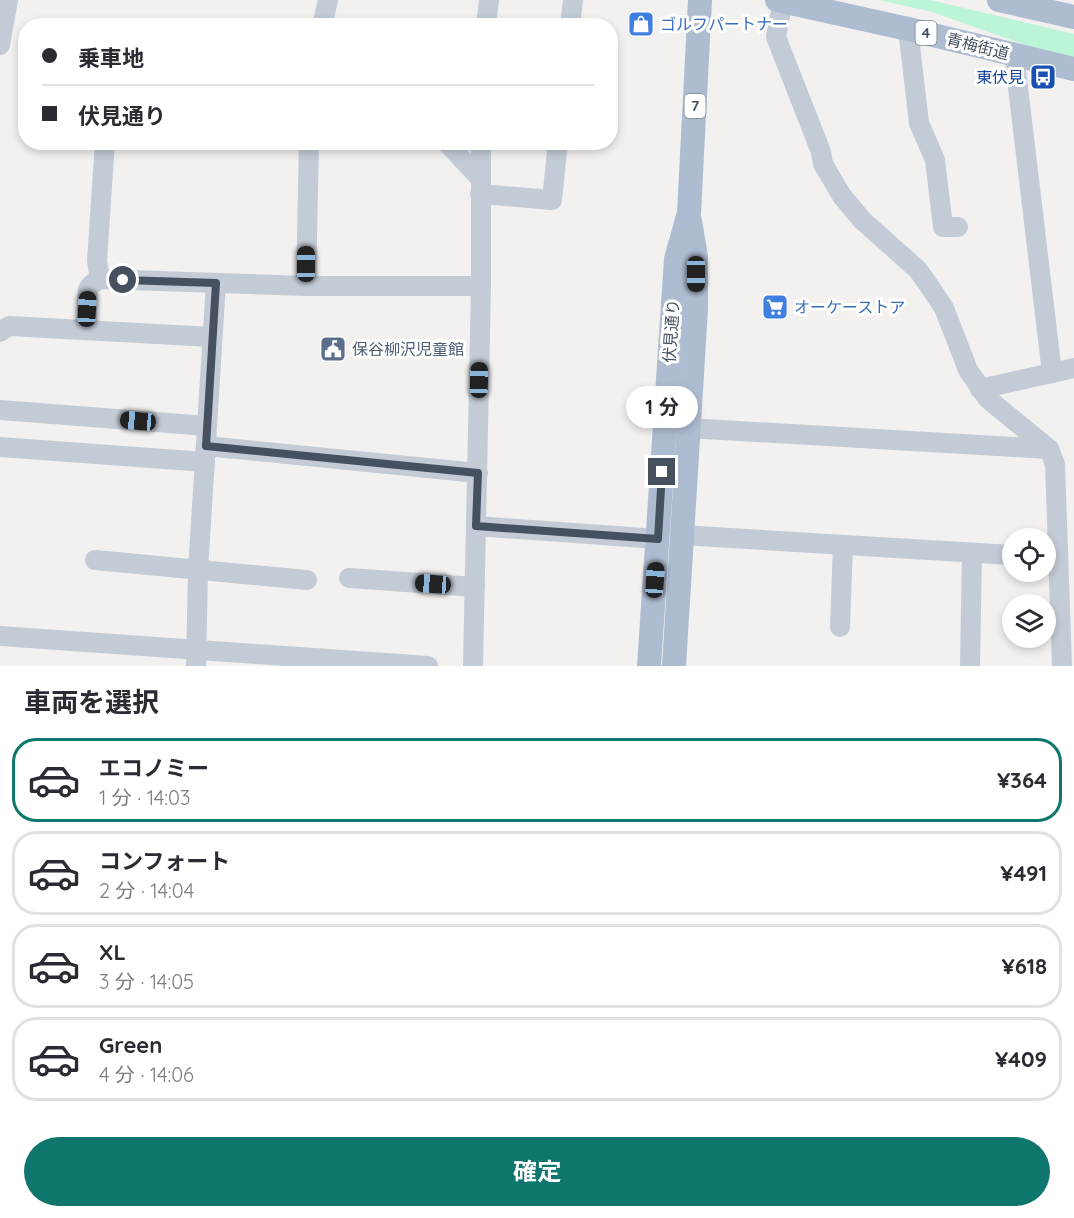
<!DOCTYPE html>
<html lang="ja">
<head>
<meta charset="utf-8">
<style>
  :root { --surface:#fff; --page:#f2f2f3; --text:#2b2b33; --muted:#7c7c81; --line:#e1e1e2; --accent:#0f766e }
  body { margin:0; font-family:Quicksand,"Noto Sans JP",sans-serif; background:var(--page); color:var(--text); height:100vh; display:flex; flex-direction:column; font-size:22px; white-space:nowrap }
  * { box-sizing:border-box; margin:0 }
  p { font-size:20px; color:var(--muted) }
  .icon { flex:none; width:33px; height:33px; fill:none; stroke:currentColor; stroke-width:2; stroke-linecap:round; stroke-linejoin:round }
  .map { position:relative; height:666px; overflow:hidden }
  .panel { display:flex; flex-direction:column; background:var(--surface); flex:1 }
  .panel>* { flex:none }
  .guide { position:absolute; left:18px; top:18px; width:600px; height:132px; border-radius:24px; box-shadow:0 3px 9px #0003; display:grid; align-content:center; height:132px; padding:0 24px; background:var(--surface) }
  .tools { position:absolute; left:1002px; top:528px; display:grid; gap:12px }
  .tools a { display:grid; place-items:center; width:54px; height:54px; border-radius:50%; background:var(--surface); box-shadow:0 3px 9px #0003; font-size:30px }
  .end { position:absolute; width:27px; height:27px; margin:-14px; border:8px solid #465160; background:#fff; box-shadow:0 0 0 3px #fff }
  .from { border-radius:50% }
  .bubble { position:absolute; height:42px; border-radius:21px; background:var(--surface); box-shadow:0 3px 9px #0003; font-size:20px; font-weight:700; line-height:42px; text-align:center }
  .car { position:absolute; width:18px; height:36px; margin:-18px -9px; border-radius:8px; box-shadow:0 0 4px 2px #0007; background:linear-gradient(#222 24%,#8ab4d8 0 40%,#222 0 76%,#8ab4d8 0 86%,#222 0) }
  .guide b { display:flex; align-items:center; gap:21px; height:57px; font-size:22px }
  .guide b+b { border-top:2px solid var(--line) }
  .guide i { width:15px; height:15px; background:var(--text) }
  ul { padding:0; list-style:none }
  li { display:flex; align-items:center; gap:18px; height:84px; margin:0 12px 9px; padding:0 12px; border:3px solid var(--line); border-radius:24px }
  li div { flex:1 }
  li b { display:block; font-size:22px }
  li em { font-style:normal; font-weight:700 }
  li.active { border-color:var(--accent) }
  li>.icon { width:54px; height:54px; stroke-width:1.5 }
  h2 { padding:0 24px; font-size:27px; line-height:72px }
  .button { display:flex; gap:12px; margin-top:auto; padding:12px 24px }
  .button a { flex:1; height:69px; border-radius:36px; background:var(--accent); color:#fff; font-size:24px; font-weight:700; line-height:69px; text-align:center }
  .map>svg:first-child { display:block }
</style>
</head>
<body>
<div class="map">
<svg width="1074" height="666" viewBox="0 0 1074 666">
  <rect width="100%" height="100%" fill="#f3f0f0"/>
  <!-- green -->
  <polygon fill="#bbf4d6" points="879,0 930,0 1074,34 1074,57 1037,49 929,11"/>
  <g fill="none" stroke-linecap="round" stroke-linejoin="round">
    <!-- minor -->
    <g stroke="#c3cbd6" stroke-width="20">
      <polyline points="783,1 776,37 821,152 823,164 842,196 862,220 918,270 930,287 944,308 968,370 988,399 1049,449 1055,464 1062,666"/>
      <polyline points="322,26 328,0"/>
      <polyline points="486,26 489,0"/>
      <polyline points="570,26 573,0"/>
      <polyline points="908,29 919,123 935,160 943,227 958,227"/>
      <polyline points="0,45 8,0"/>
      <polyline points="1014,54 1052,373"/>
      <polyline points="446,142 480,178"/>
      <polyline points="480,194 552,200 558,142"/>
      <polyline points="100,279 97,261 105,142"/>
      <polyline points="306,286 481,286"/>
      <polyline points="86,329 88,289 92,284 100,279 306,286 309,142"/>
      <polyline points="0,332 9,326 212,337"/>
      <polyline points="980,389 1074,368"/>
      <polyline points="0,410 207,426"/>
      <polyline points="688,428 1049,449"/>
      <polyline points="206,446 478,473"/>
      <polyline points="0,447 205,462"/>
      <polyline points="476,526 658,539"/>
      <polyline points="681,535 1012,555"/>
      <polyline points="95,560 307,580"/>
      <polyline points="349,578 475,587"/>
      <polyline points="840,627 843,545"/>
      <polyline points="0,636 428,666"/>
      <polyline points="196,666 198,570 216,283"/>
      <polyline points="473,666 481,286 481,142"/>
      <polyline points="970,666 972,553"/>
    </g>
    <!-- major -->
    <g stroke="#aebcd1" stroke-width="24">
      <polyline points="777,0 908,29 1074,69"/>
      <polyline points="999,0 1074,17"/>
      <polyline points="649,666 676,259 689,213 700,0"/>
      <polyline points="674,666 696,309 696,257 690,221"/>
    </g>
  </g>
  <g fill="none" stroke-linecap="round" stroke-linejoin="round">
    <!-- route -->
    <polyline stroke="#465160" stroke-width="8" points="123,280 216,283 206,446 478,473 476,526 658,539 662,472"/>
  </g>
  <!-- icons -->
  <defs>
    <symbol id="shop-square" viewBox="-11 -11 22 22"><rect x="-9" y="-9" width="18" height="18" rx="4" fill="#3f7fe0" stroke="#fff"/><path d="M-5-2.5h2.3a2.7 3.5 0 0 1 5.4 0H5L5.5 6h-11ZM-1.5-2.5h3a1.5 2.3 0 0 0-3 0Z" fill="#fff"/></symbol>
    <symbol id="bus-square" viewBox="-11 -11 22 22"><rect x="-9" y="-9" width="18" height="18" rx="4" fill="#1a4fb4" stroke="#fff"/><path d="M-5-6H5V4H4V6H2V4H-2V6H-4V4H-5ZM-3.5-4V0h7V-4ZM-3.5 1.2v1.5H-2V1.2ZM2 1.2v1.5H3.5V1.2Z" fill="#fff"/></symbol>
    <symbol id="supermarket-square" viewBox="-11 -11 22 22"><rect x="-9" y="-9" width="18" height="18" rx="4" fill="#3f7fe0" stroke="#fff"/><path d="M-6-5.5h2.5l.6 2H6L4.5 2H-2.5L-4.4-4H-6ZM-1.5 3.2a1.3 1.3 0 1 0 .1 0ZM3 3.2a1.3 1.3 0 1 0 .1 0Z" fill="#fff"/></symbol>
    <symbol id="civic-square" viewBox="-11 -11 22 22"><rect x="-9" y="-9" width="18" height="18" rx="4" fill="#5c6f8a" stroke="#fff"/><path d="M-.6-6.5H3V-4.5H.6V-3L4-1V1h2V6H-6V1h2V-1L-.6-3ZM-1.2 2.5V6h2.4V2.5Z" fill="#fff"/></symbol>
  </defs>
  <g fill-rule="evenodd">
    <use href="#shop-square" x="626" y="9" width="30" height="30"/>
    <use href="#bus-square" x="1028" y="62" width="30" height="30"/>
    <use href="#supermarket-square" x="760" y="292" width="30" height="30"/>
    <use href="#civic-square" x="318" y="334" width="30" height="30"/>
  </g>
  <g text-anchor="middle" stroke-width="6" stroke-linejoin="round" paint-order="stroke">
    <!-- shield labels -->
    <g fill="#fff" stroke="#7e8590" stroke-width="1.5">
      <rect x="915.5" y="21" width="21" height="24" rx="4.5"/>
      <rect x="684.5" y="94" width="21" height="24" rx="4.5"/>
    </g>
    <g font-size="15" font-weight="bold" fill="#465160">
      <text x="926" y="38">4</text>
      <text x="695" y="111">7</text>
    </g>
    <!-- shop labels -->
    <g font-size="16" fill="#366cbe" stroke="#fff" text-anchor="start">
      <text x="660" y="30">ゴルフパートナー</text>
      <text x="794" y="313">オーケーストア</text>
    </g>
    <!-- street labels -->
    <g font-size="16" fill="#465160" stroke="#fff">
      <text transform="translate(978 46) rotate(14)" y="6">青梅街道</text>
      <text transform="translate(671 331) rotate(-86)" y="6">伏見通り</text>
    </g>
    <!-- transit labels -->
    <g font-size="16" fill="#164399" stroke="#fff" text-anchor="end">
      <text x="1024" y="83">東伏見</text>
    </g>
    <!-- service labels -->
    <g font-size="16" fill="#4e5e75" stroke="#fff" text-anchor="start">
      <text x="352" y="355">保谷柳沢児童館</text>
    </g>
  </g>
</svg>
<div class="tools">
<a><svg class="icon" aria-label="locate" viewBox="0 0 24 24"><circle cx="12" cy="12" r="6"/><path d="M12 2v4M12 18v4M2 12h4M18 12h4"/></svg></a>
<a><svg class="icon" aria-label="layers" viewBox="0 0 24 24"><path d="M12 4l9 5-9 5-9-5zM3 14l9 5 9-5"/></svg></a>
</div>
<i class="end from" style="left:123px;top:280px"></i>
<i class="end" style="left:662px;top:472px"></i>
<div class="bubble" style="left:626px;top:386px;width:72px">1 分</div>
<i class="car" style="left:306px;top:264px;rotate:0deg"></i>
<i class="car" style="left:696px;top:274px;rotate:180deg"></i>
<i class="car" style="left:87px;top:309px;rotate:3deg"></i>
<i class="car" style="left:479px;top:380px;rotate:1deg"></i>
<i class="car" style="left:138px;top:421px;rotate:275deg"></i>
<i class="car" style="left:655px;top:580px;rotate:4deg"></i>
<i class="car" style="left:433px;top:584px;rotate:274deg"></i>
<div class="guide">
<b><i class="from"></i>乗車地</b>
<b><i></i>伏見通り</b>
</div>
</div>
<section class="panel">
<h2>車両を選択</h2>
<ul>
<li class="active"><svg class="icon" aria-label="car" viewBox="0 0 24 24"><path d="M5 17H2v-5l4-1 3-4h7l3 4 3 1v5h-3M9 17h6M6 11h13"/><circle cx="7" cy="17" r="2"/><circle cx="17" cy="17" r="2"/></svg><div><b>エコノミー</b><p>1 分 · 14:03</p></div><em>¥364</em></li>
<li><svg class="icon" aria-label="car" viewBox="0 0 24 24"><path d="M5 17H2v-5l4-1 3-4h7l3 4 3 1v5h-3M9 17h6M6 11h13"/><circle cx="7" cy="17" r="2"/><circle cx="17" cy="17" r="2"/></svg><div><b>コンフォート</b><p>2 分 · 14:04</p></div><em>¥491</em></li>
<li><svg class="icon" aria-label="car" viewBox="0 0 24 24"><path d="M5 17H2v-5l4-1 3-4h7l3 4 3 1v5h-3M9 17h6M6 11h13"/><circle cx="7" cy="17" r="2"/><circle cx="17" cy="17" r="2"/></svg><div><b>XL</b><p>3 分 · 14:05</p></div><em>¥618</em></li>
<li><svg class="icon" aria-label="car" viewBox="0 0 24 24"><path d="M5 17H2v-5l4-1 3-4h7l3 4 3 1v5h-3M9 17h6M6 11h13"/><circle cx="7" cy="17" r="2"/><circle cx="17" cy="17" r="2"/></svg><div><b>Green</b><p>4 分 · 14:06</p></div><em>¥409</em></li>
</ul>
<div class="button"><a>確定</a></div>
</section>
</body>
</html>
